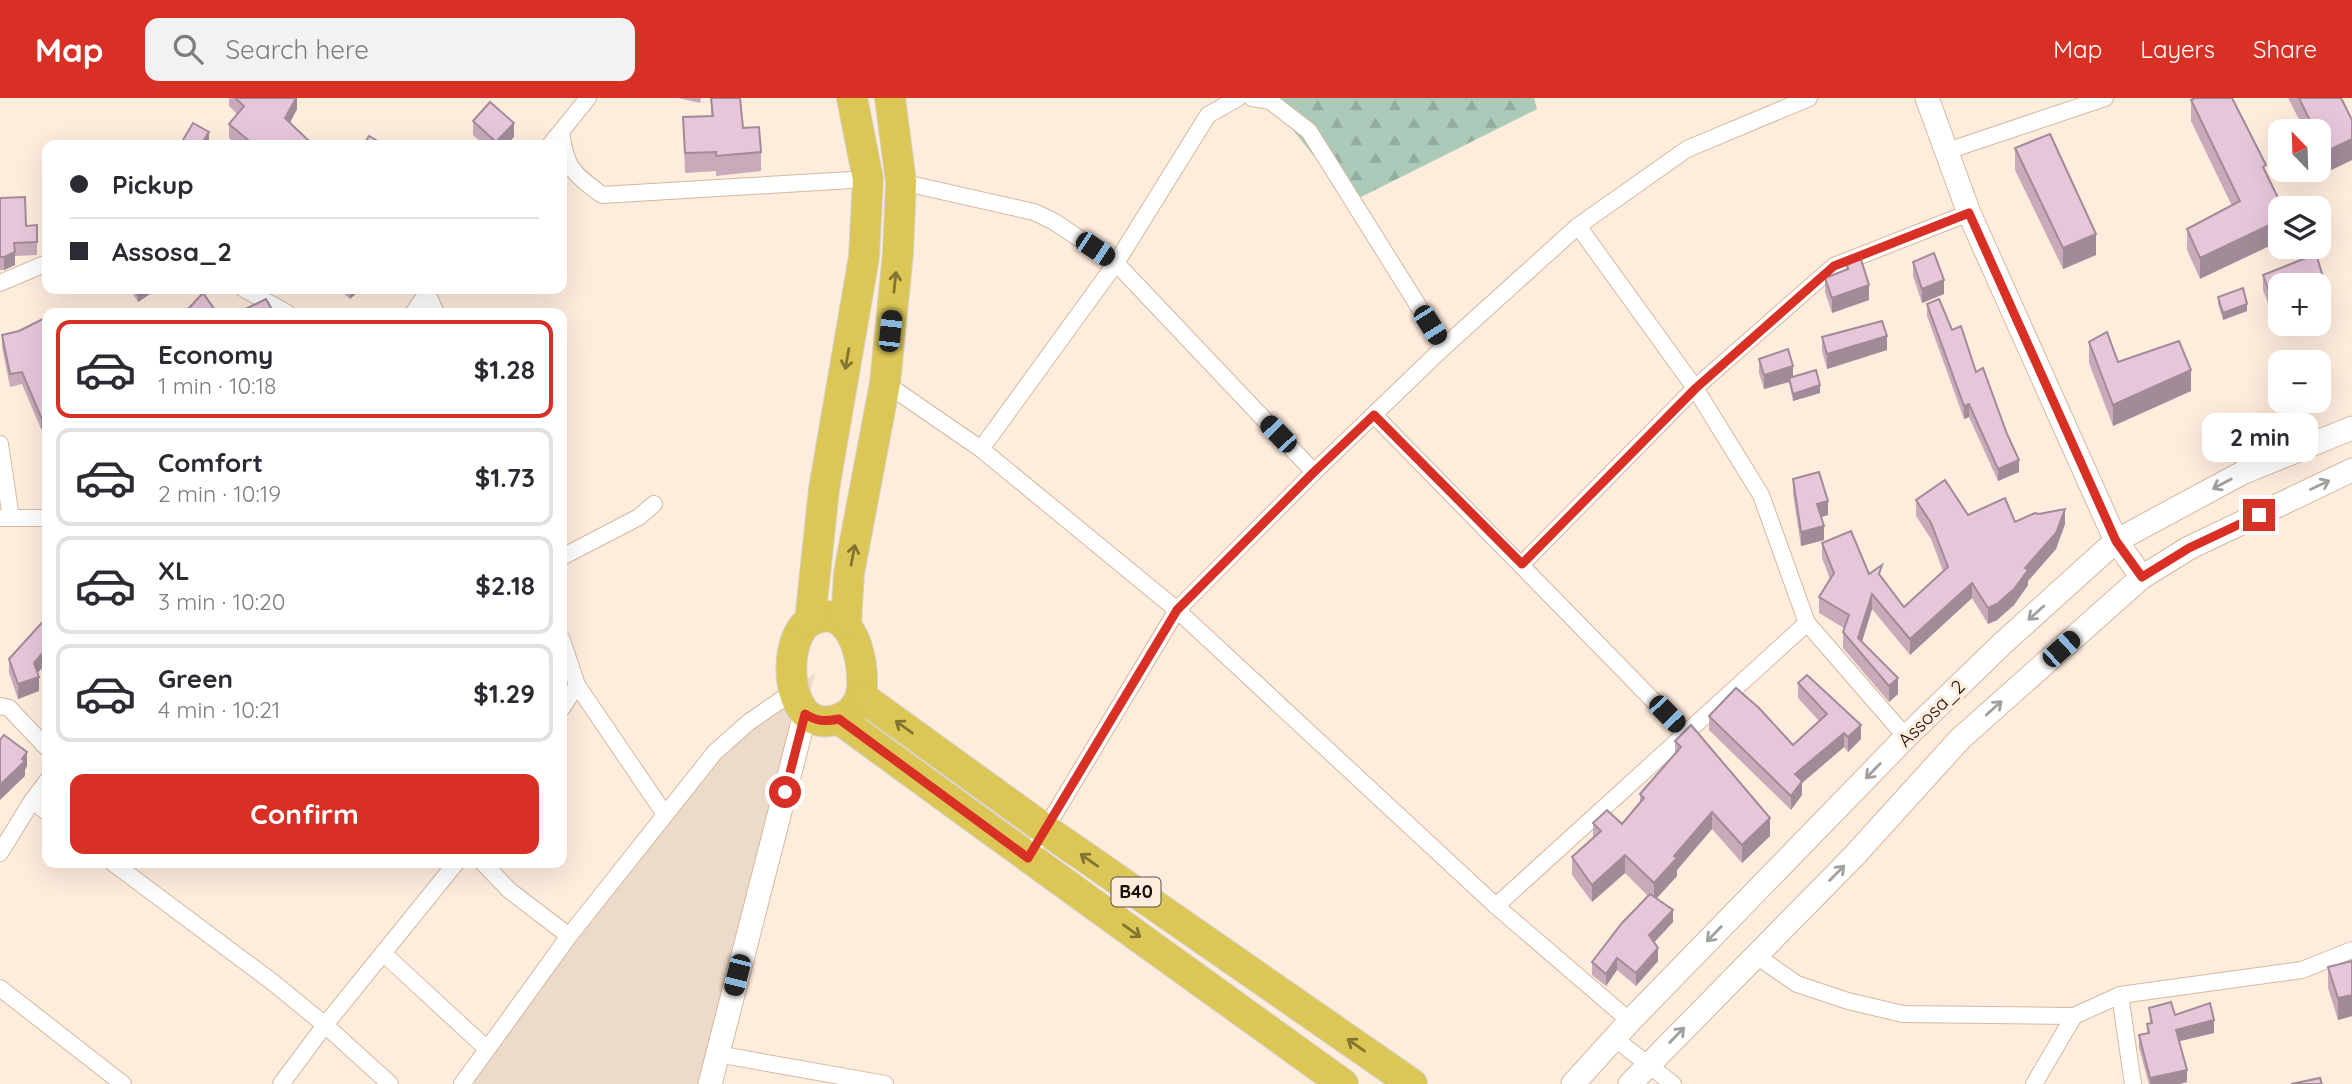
<!DOCTYPE html>
<html lang="en">
<head>
<meta charset="utf-8">
<style>
  :root { --surface:#fff; --page:#f2f2f3; --text:#2b2b33; --muted:#7c7c81; --line:#e1e1e2; --accent:#d93025 }
  body { margin:0; font-family:Quicksand,sans-serif; background:var(--page); color:var(--text); height:100vh; display:flex; flex-direction:column; font-size:26px; white-space:nowrap }
  * { box-sizing:border-box; margin:0 }
  p { font-size:23px; color:var(--muted) }
  .icon { flex:none; width:38px; height:38px; fill:none; stroke:currentColor; stroke-width:2; stroke-linecap:round; stroke-linejoin:round }
  .map { position:relative; flex:1; overflow:hidden }
  .panel { position:absolute; left:42px; top:210px; width:525px; height:560px; display:flex; flex-direction:column; background:var(--surface); border-radius:14px; box-shadow:0 7px 28px #0002 }
  .panel>* { flex:none }
  .top-card { position:absolute; left:42px; top:42px; width:525px; height:154px; border-radius:14px; box-shadow:0 7px 28px #0002; display:grid; align-content:center; height:154px; padding:0 28px; background:var(--surface) }
  .needle { width:46px; rotate:337deg }
  .fabs { position:absolute; left:2268px; top:21px; display:grid; gap:14px }
  .fabs a { display:grid; place-items:center; width:63px; height:63px; border-radius:14px; background:var(--surface); box-shadow:0 7px 28px #0002; font-size:35px }
  .end { position:absolute; width:32px; height:32px; margin:-16px; border:9px solid #d93025; background:#fff; box-shadow:0 0 0 4px #fff }
  .from { border-radius:50% }
  .bubble { position:absolute; height:49px; border-radius:14px; background:var(--surface); box-shadow:0 7px 28px #0002; font-size:23px; font-weight:700; line-height:49px; text-align:center }
  .car { position:absolute; width:21px; height:42px; margin:-21px -10px; border-radius:9px; box-shadow:0 0 5px 2px #0007; background:linear-gradient(#222 24%,#8ab4d8 0 40%,#222 0 76%,#8ab4d8 0 86%,#222 0) }
  .top-card b { display:flex; align-items:center; gap:24px; height:66px; font-size:26px }
  .top-card b+b { border-top:2px solid var(--line) }
  .top-card i { width:18px; height:18px; background:var(--text) }
  ul { padding:12px 0 0; list-style:none }
  li { display:flex; align-items:center; gap:21px; height:98px; margin:0 14px 10px; padding:0 14px; border:4px solid var(--line); border-radius:14px }
  li div { flex:1 }
  li b { display:block; font-size:26px }
  li em { font-style:normal; font-weight:700 }
  li.active { border-color:var(--accent) }
  li>.icon { width:63px; height:63px; stroke-width:1.5 }
  .action { display:flex; gap:14px; margin-top:auto; padding:14px 28px }
  .action a { flex:1; height:80px; border-radius:14px; background:var(--accent); color:#fff; font-size:28px; font-weight:700; line-height:80px; text-align:center }
  header { display:flex; align-items:center; gap:42px; box-sizing:border-box; height:98px; padding:0 35px; background:var(--accent); color:#fff }
  header strong { font-size:33px }
  nav { display:flex; gap:38px; margin-inline-start:auto; font-size:24px }
  .search { width:490px; height:63px; background:var(--page); display:flex; align-items:center; gap:18px; box-sizing:border-box; padding:0 24px; border-radius:14px; color:var(--muted); font-size:26px }
  .map>svg:first-child { display:block }
</style>
</head>
<body>
<header>
<strong>Map</strong>
<div class="search"><svg class="icon" aria-label="search" viewBox="0 0 24 24"><circle cx="10" cy="10" r="6"/><path d="M15 15l6 6"/></svg>Search here</div>
<nav><a>Map</a><a>Layers</a><a>Share</a></nav>
</header>
<div class="map">
<svg width="2352" height="986" viewBox="0 0 2352 986">
  <defs>
    <pattern id="forest-firs" width="22" height="20" patternUnits="userSpaceOnUse" patternTransform="scale(1.75)"><rect width="22" height="20" fill="#abcaba"/><path d="M5 1l3.5 6h-7zM16 11l3.5 6h-7z" fill="#92ac9e"/></pattern>
  </defs>
  <rect width="100%" height="100%" fill="#feecdd"/>
  <!-- commercial -->
  <polygon fill="#ecdaca" points="815,575 713,986 457,986 711,659"/>
  <!-- forest -->
  <polygon fill="url(#forest-firs)" points="1267,0 1534,0 1537,11 1351,104"/>
  <g fill="none" stroke-linecap="round" stroke-linejoin="round">
    <defs>
      <g id="street">
        <polyline points="1252,0 1270,3 1309,33 1444,249"/>
        <path d="M561 34C566 71 573 75 602 97L868 81"/>
        <polyline points="550,47 588,0"/>
        <polyline points="1947,53 2105,0"/>
        <polyline points="901,84 1034,114 1053,123 1116,165 1314,374"/>
        <polyline points="0,185 47,165"/>
        <polyline points="244,191 287,215"/>
        <polyline points="427,195 436,215"/>
        <polyline points="413,215 430,191"/>
        <polyline points="885,285 981,351 1177,512 1496,808 1630,923"/>
        <polyline points="1374,317 1685,635"/>
        <polyline points="0,346 11,420"/>
        <polyline points="981,351 1116,165 1208,17 1238,0"/>
        <polyline points="1,420 47,420"/>
        <polyline points="562,459 639,419 654,406"/>
        <polyline points="1522,466 1695,290 1834,168 1969,115"/>
        <polyline points="1807,525 1906,639"/>
        <polyline points="562,542 577,587 664,715"/>
        <polyline points="0,608 9,610 47,650"/>
        <polyline points="562,610 577,587"/>
        <polyline points="32,703 47,714"/>
        <polyline points="0,755 32,703 47,683"/>
        <polyline points="1028,760 1177,512 1314,374 1444,249 1578,128 1687,51 1809,0"/>
        <polyline points="113,765 275,886 325,927 390,986"/>
        <polyline points="483,765 509,792 569,838"/>
        <polyline points="1496,808 1807,525 1761,397 1695,290 1578,128"/>
        <polyline points="383,855 487,951"/>
        <polyline points="1755,857 1797,886 1848,903 1903,916 2074,918 2120,897 2302,872 2352,852"/>
        <polyline points="0,890 123,986"/>
        <polyline points="2120,897 2133,986"/>
        <polyline points="1614,940 1673,986"/>
        <polyline points="717,956 885,986"/>
        <polyline points="281,986 325,927 456,765"/>
        <polyline points="462,986 569,838 715,654 749,624 794,593"/>
        <polyline points="2034,986 2074,918"/>
      </g>
      <g id="secondary">
        <polyline points="1927,0 1969,115 2116,443 2142,479"/>
        <polyline points="710,986 805,616"/>
        <polyline points="1573,986 1630,923 1906,639 2003,545 2116,443 2242,375 2352,330"/>
        <polyline points="1630,986 1854,758 1960,641 2142,479 2189,450 2352,372"/>
      </g>
      <g id="highway">
        <path d="M828 518C856 523 863 564 862 589 861 602 856 613 843 619 791 643 781 563 801 532 807 522 818 519 828 518Z"/>
        <polyline points="810,523 824,391 864,159 868,81 852,0"/>
        <polyline points="846,525 849,475 885,285 898,155 901,84 890,0"/>
        <polyline points="862,599 1046,732 1412,986"/>
        <path d="M839 621C1006 744 1175 865 1343 986"/>
      </g>
    </defs>
    <!-- street casing -->
    <use href="#street" stroke="#d4b9a0" stroke-width="18"/>
    <!-- secondary casing -->
    <use href="#secondary" stroke="#d4b9a0" stroke-width="25"/>
    <!-- highway casing -->
    <use href="#highway" stroke="#d5d4d2" stroke-width="32"/>
    <!-- street -->
    <use href="#street" stroke="#fff" stroke-width="16"/>
    <!-- secondary -->
    <use href="#secondary" stroke="#fff" stroke-width="23"/>
    <!-- highway -->
    <use href="#highway" stroke="#dbc656" stroke-width="30"/>
  </g>
  <!-- wall -->
  <g fill="#c8aabb">
    <polygon points="229,0 297,0 297,11 290,25 311,47 238,47 229,40 229,26 237,16 229,8"/>
    <polygon points="678,0 701,0 700,5"/>
    <polygon points="711,0 743,30 761,54 761,73 716,78 716,73 685,75 683,19 711,18"/>
    <polygon points="2288,0 2341,0 2352,22 2352,62 2325,75 2319,63 2319,33 2305,33"/>
    <polygon points="2191,2 2266,67 2200,181 2187,152 2187,131 2232,108 2191,23"/>
    <polygon points="473,23 514,39 506,47 484,47 473,37"/>
    <polygon points="183,42 209,42 206,47 183,47"/>
    <polygon points="2015,50 2096,157 2063,171 2015,72"/>
    <polygon points="0,100 26,128 37,127 37,157 15,158 15,167 4,172 0,172"/>
    <polygon points="2316,156 2323,179 2323,193 2319,195 2319,187 2280,187 2280,209 2271,213 2263,192 2263,177"/>
    <polygon points="1846,160 1869,202 1832,215 1825,194 1825,180 1846,172"/>
    <polygon points="1913,164 1944,196 1922,205 1913,178"/>
    <polygon points="130,191 153,191 153,194 138,204"/>
    <polygon points="339,191 361,191 350,201"/>
    <polygon points="2218,199 2247,213 2223,222 2218,206"/>
    <polygon points="1927,206 1952,232 1976,274 2019,374 1998,383 1969,319 1964,321 1927,218"/>
    <polygon points="45,220 41,331 22,286 10,289 2,249 2,237 19,233"/>
    <polygon points="1822,239 1887,252 1827,271 1822,253"/>
    <polygon points="2089,244 2118,264 2191,293 2113,328 2089,265"/>
    <polygon points="1759,261 1793,279 1820,295 1793,303 1789,284 1764,291 1759,275"/>
    <polygon points="1793,381 1828,417 1821,419 1824,442 1801,448 1793,396"/>
    <polygon points="1916,402 1968,417 2015,424 2065,426 2056,451 2028,483 2028,487 2014,507 1997,522 1988,526 1972,500 1910,557 1872,511 1862,544 1898,596 1889,604 1843,550 1843,534 1844,530 1819,515 1819,499 1830,481 1822,460 1822,445 1869,476 1882,480 1904,509 1943,473 1931,441 1916,418"/>
    <polygon points="9,561 38,575 39,593 18,601 9,575"/>
    <polygon points="1798,585 1861,641 1848,654 1844,649 1802,685 1802,697 1791,712 1709,632 1709,618 1793,647 1819,623 1798,600"/>
    <polygon points="1675,643 1770,738 1742,765 1712,731 1677,772 1677,778 1657,800 1673,824 1654,844 1658,863 1636,888 1617,872 1606,888 1592,877 1592,864 1648,798 1625,775 1592,804 1572,777 1572,759 1593,741 1593,725 1622,726 1640,705 1640,696 1675,655"/>
    <polygon points="2352,863 2352,918 2338,922 2328,890 2328,869"/>
    <polygon points="2149,910 2175,917 2214,935 2179,943 2187,984 2179,986 2149,986 2139,950 2139,937 2147,935 2147,926 2150,925"/>
  </g>
  <!-- shaded-wall -->
  <g fill="#a28b99">
    <polygon points="296,0 297,0 297,11 285,34 285,20"/>
    <polygon points="514,25 514,39 506,47 496,47 496,44"/>
    <polygon points="209,34 209,42 206,47 201,47"/>
    <polygon points="2352,41 2352,62 2325,75 2325,54"/>
    <polygon points="2280,122 2280,143 2200,181 2200,160"/>
    <polygon points="2096,136 2096,157 2063,171 2063,150"/>
    <polygon points="15,154 15,167 4,172 4,159"/>
    <polygon points="2323,179 2323,193 2319,195 2319,187 2301,187"/>
    <polygon points="1944,182 1944,196 1922,205 1922,191"/>
    <polygon points="1869,187 1869,202 1832,215 1832,200"/>
    <polygon points="147,191 153,191 153,194 138,204 138,197"/>
    <polygon points="350,191 361,191 350,201"/>
    <polygon points="2280,195 2280,209 2271,213 2271,199"/>
    <polygon points="2247,206 2247,213 2223,222 2223,215"/>
    <polygon points="1887,238 1887,252 1827,271 1827,256"/>
    <polygon points="1793,268 1793,282 1789,280 1789,284 1764,291 1764,277"/>
    <polygon points="2191,272 2191,293 2113,328 2113,307"/>
    <polygon points="1820,287 1820,295 1793,303 1793,296"/>
    <polygon points="1969,306 1969,319 1964,321 1964,308"/>
    <polygon points="47,317 47,329 41,331 41,319"/>
    <polygon points="2019,362 2019,374 1998,383 1998,371"/>
    <polygon points="1828,403 1828,417 1817,420 1817,406"/>
    <polygon points="2065,411 2065,426 2056,451 2028,483 2028,487 2014,507 1997,522 1988,526 1988,510 2025,470"/>
    <polygon points="1824,428 1824,442 1801,448 1801,434"/>
    <polygon points="1972,485 1972,500 1910,557 1910,541"/>
    <polygon points="1872,496 1872,511 1859,553 1858,540"/>
    <polygon points="47,550 47,565 34,579 34,565"/>
    <polygon points="39,579 39,593 18,601 18,586"/>
    <polygon points="1898,580 1898,596 1889,604 1889,588"/>
    <polygon points="1861,627 1861,641 1848,654 1848,639"/>
    <polygon points="1844,635 1844,649 1802,685 1802,697 1791,712 1791,698 1795,676"/>
    <polygon points="27,654 27,668 25,672 25,678 0,702 0,687"/>
    <polygon points="1712,714 1712,731 1677,772 1677,778 1654,803 1654,785 1674,758"/>
    <polygon points="1770,720 1770,738 1742,765 1742,747"/>
    <polygon points="1625,757 1625,775 1592,804 1592,787"/>
    <polygon points="1673,812 1673,824 1649,850 1649,837"/>
    <polygon points="1658,850 1658,863 1636,888 1636,875"/>
    <polygon points="1617,860 1617,872 1606,888 1606,876"/>
    <polygon points="2352,897 2352,918 2338,922 2338,900"/>
    <polygon points="2214,922 2214,935 2176,944 2176,932"/>
    <polygon points="2187,972 2187,984 2179,986 2150,986 2150,980"/>
  </g>
  <!-- building -->
  <g fill="#e8c6da" stroke="#a28b99" stroke-width="2">
    <polygon points="235,0 296,0 285,20 311,45 309,47 254,47 229,26 244,8"/>
    <polygon points="711,0 740,0 743,30 759,29 761,54 716,58 716,54 685,55 683,19 713,18"/>
    <polygon points="2195,0 2232,0 2266,67 2263,69 2283,110 2280,110 2280,122 2200,160 2187,131 2240,103 2191,2"/>
    <polygon points="2299,0 2341,0 2352,22 2352,41 2325,54 2319,41 2319,33 2315,33"/>
    <polygon points="490,4 514,25 496,44 473,23"/>
    <polygon points="193,25 209,34 201,47 192,47 183,42"/>
    <polygon points="2050,36 2096,136 2063,150 2015,50"/>
    <polygon points="369,38 385,47 363,47"/>
    <polygon points="25,99 26,128 37,127 37,144 14,145 15,154 4,159 0,159 0,100"/>
    <polygon points="1859,155 1869,187 1832,200 1825,180 1848,171 1846,160"/>
    <polygon points="1934,155 1944,182 1922,191 1913,164"/>
    <polygon points="2316,156 2323,179 2301,187 2280,187 2280,195 2271,199 2263,177"/>
    <polygon points="2243,190 2247,206 2223,215 2218,199"/>
    <polygon points="134,191 147,191 138,197"/>
    <polygon points="203,195 217,215 190,215 187,212"/>
    <polygon points="266,201 274,215 237,215"/>
    <polygon points="1939,201 1952,232 1961,228 1976,274 1983,270 2007,336 2019,362 1998,371 1969,306 1964,308 1927,206"/>
    <polygon points="45,220 47,225 47,317 41,319 22,274 10,276 2,237 19,233"/>
    <polygon points="1882,223 1887,238 1827,256 1822,239"/>
    <polygon points="2107,234 2118,264 2179,243 2191,272 2113,307 2089,244"/>
    <polygon points="1788,251 1793,268 1764,277 1759,261"/>
    <polygon points="1816,272 1820,287 1793,296 1789,280"/>
    <polygon points="1819,374 1828,403 1817,406 1824,428 1801,434 1793,381"/>
    <polygon points="1945,382 1968,417 2005,400 2015,424 2035,415 2039,416 2065,411 2056,435 2025,470 2028,472 2014,491 1997,506 1988,510 1972,485 1910,541 1872,496 1858,540 1898,580 1889,588 1843,534 1849,517 1819,499 1834,475 1822,445 1851,433 1869,476 1882,467 1879,476 1904,509 1948,469 1931,425 1916,402"/>
    <polygon points="47,519 47,550 34,565 39,579 18,586 9,561"/>
    <polygon points="1807,577 1861,627 1848,639 1844,635 1795,676 1802,683 1791,698 1709,618 1736,590 1759,610 1793,647 1827,616 1798,585"/>
    <polygon points="1691,627 1770,720 1742,747 1712,714 1674,758 1677,760 1654,785 1625,757 1592,787 1572,759 1601,733 1593,725 1607,712 1622,726 1644,700 1640,696 1681,649 1675,643"/>
    <polygon points="4,637 27,654 22,661 25,663 0,687 0,642"/>
    <polygon points="1650,796 1673,812 1649,837 1658,850 1636,875 1617,860 1606,876 1592,864 1622,825"/>
    <polygon points="2352,863 2352,897 2338,900 2328,869"/>
    <polygon points="2171,904 2175,917 2210,905 2214,922 2176,932 2187,972 2150,980 2139,937 2149,935 2147,926 2152,925 2149,910"/>
    <polygon points="2320,980 2322,986 2291,986"/>
  </g>
  <!-- one-way arrows -->
  <defs><path id="oneway-shaft" d="M-6 0H5M1.5-3L5.5 0L1.5 3" fill="none" stroke-width="1.6" stroke-linecap="round" stroke-linejoin="round" transform="scale(1.75)"/></defs>
  <g stroke="#837432">
    <use href="#oneway-shaft" transform="translate(895 184) rotate(-84)"/>
    <use href="#oneway-shaft" transform="translate(847 261) rotate(100)"/>
    <use href="#oneway-shaft" transform="translate(853 457) rotate(-79)"/>
    <use href="#oneway-shaft" transform="translate(904 629) rotate(-144)"/>
    <use href="#oneway-shaft" transform="translate(1089 762) rotate(-145)"/>
    <use href="#oneway-shaft" transform="translate(1132 833) rotate(36)"/>
    <use href="#oneway-shaft" transform="translate(1356 947) rotate(-145)"/>
  </g>
  <g stroke="#a39f9b">
    <use href="#oneway-shaft" transform="translate(2222 386) rotate(152)"/>
    <use href="#oneway-shaft" transform="translate(2320 387) rotate(-25)"/>
    <use href="#oneway-shaft" transform="translate(2036 515) rotate(138)"/>
    <use href="#oneway-shaft" transform="translate(1994 610) rotate(-42)"/>
    <use href="#oneway-shaft" transform="translate(1873 673) rotate(134)"/>
    <use href="#oneway-shaft" transform="translate(1837 775) rotate(-45)"/>
    <use href="#oneway-shaft" transform="translate(1714 836) rotate(134)"/>
    <use href="#oneway-shaft" transform="translate(1677 937) rotate(-46)"/>
  </g>
  <g fill="none" stroke-linecap="round" stroke-linejoin="round">
    <!-- route -->
    <path stroke="#d93025" stroke-width="9" d="M785 694 805 616C816 623 825 624 839 621L1028 760 1177 512 1314 374 1374 317 1522 466 1696 290 1834 168 1969 115 2116 443 2142 479 2189 450 2259 417"/>
  </g>
  <g text-anchor="middle" stroke-width="7" stroke-linejoin="round" paint-order="stroke">
    <!-- shield labels -->
    <rect fill="#feecdd" stroke="#5d5146" stroke-width="2" x="1111.5" y="779.5" width="49" height="29" rx="5"/>
    <g font-size="18" font-weight="bold" fill="#180f06">
      <text x="1136" y="800">B40</text>
    </g>
    <!-- street labels -->
    <g font-size="19" fill="#180f06" stroke="#feecdd">
      <text transform="translate(1931 615) rotate(-45)" y="7">Assosa_2</text>
    </g>
  </g>
</svg>
<div class="fabs">
<a><svg class="needle" viewBox="-14 -14 28 28"><path d="M0-13l5 13h-10z" fill="#e53935"/><path d="M0 13l5-13h-10z" fill="#7c7c81"/></svg></a>
<a><svg class="icon" aria-label="layers" viewBox="0 0 24 24"><path d="M12 4l9 5-9 5-9-5zM3 14l9 5 9-5"/></svg></a>
<a>+</a>
<a>−</a>
</div>
<i class="end from" style="left:785px;top:694px"></i>
<i class="end" style="left:2259px;top:417px"></i>
<div class="bubble" style="left:2202px;top:315px;width:116px">2 min</div>
<i class="car" style="left:1095px;top:151px;rotate:124deg"></i>
<i class="car" style="left:1430px;top:227px;rotate:148deg"></i>
<i class="car" style="left:890px;top:233px;rotate:6deg"></i>
<i class="car" style="left:1278px;top:336px;rotate:316deg"></i>
<i class="car" style="left:2061px;top:551px;rotate:48deg"></i>
<i class="car" style="left:1667px;top:616px;rotate:136deg"></i>
<i class="car" style="left:737px;top:877px;rotate:194deg"></i>
<div class="top-card">
<b><i class="from"></i>Pickup</b>
<b><i></i>Assosa_2</b>
</div>
<section class="panel">
<ul>
<li class="active"><svg class="icon" aria-label="car" viewBox="0 0 24 24"><path d="M5 17H2v-5l4-1 3-4h7l3 4 3 1v5h-3M9 17h6M6 11h13"/><circle cx="7" cy="17" r="2"/><circle cx="17" cy="17" r="2"/></svg><div><b>Economy</b><p>1 min · 10:18</p></div><em>$1.28</em></li>
<li><svg class="icon" aria-label="car" viewBox="0 0 24 24"><path d="M5 17H2v-5l4-1 3-4h7l3 4 3 1v5h-3M9 17h6M6 11h13"/><circle cx="7" cy="17" r="2"/><circle cx="17" cy="17" r="2"/></svg><div><b>Comfort</b><p>2 min · 10:19</p></div><em>$1.73</em></li>
<li><svg class="icon" aria-label="car" viewBox="0 0 24 24"><path d="M5 17H2v-5l4-1 3-4h7l3 4 3 1v5h-3M9 17h6M6 11h13"/><circle cx="7" cy="17" r="2"/><circle cx="17" cy="17" r="2"/></svg><div><b>XL</b><p>3 min · 10:20</p></div><em>$2.18</em></li>
<li><svg class="icon" aria-label="car" viewBox="0 0 24 24"><path d="M5 17H2v-5l4-1 3-4h7l3 4 3 1v5h-3M9 17h6M6 11h13"/><circle cx="7" cy="17" r="2"/><circle cx="17" cy="17" r="2"/></svg><div><b>Green</b><p>4 min · 10:21</p></div><em>$1.29</em></li>
</ul>
<div class="action"><a>Confirm</a></div>
</section>
</div>
</body>
</html>
